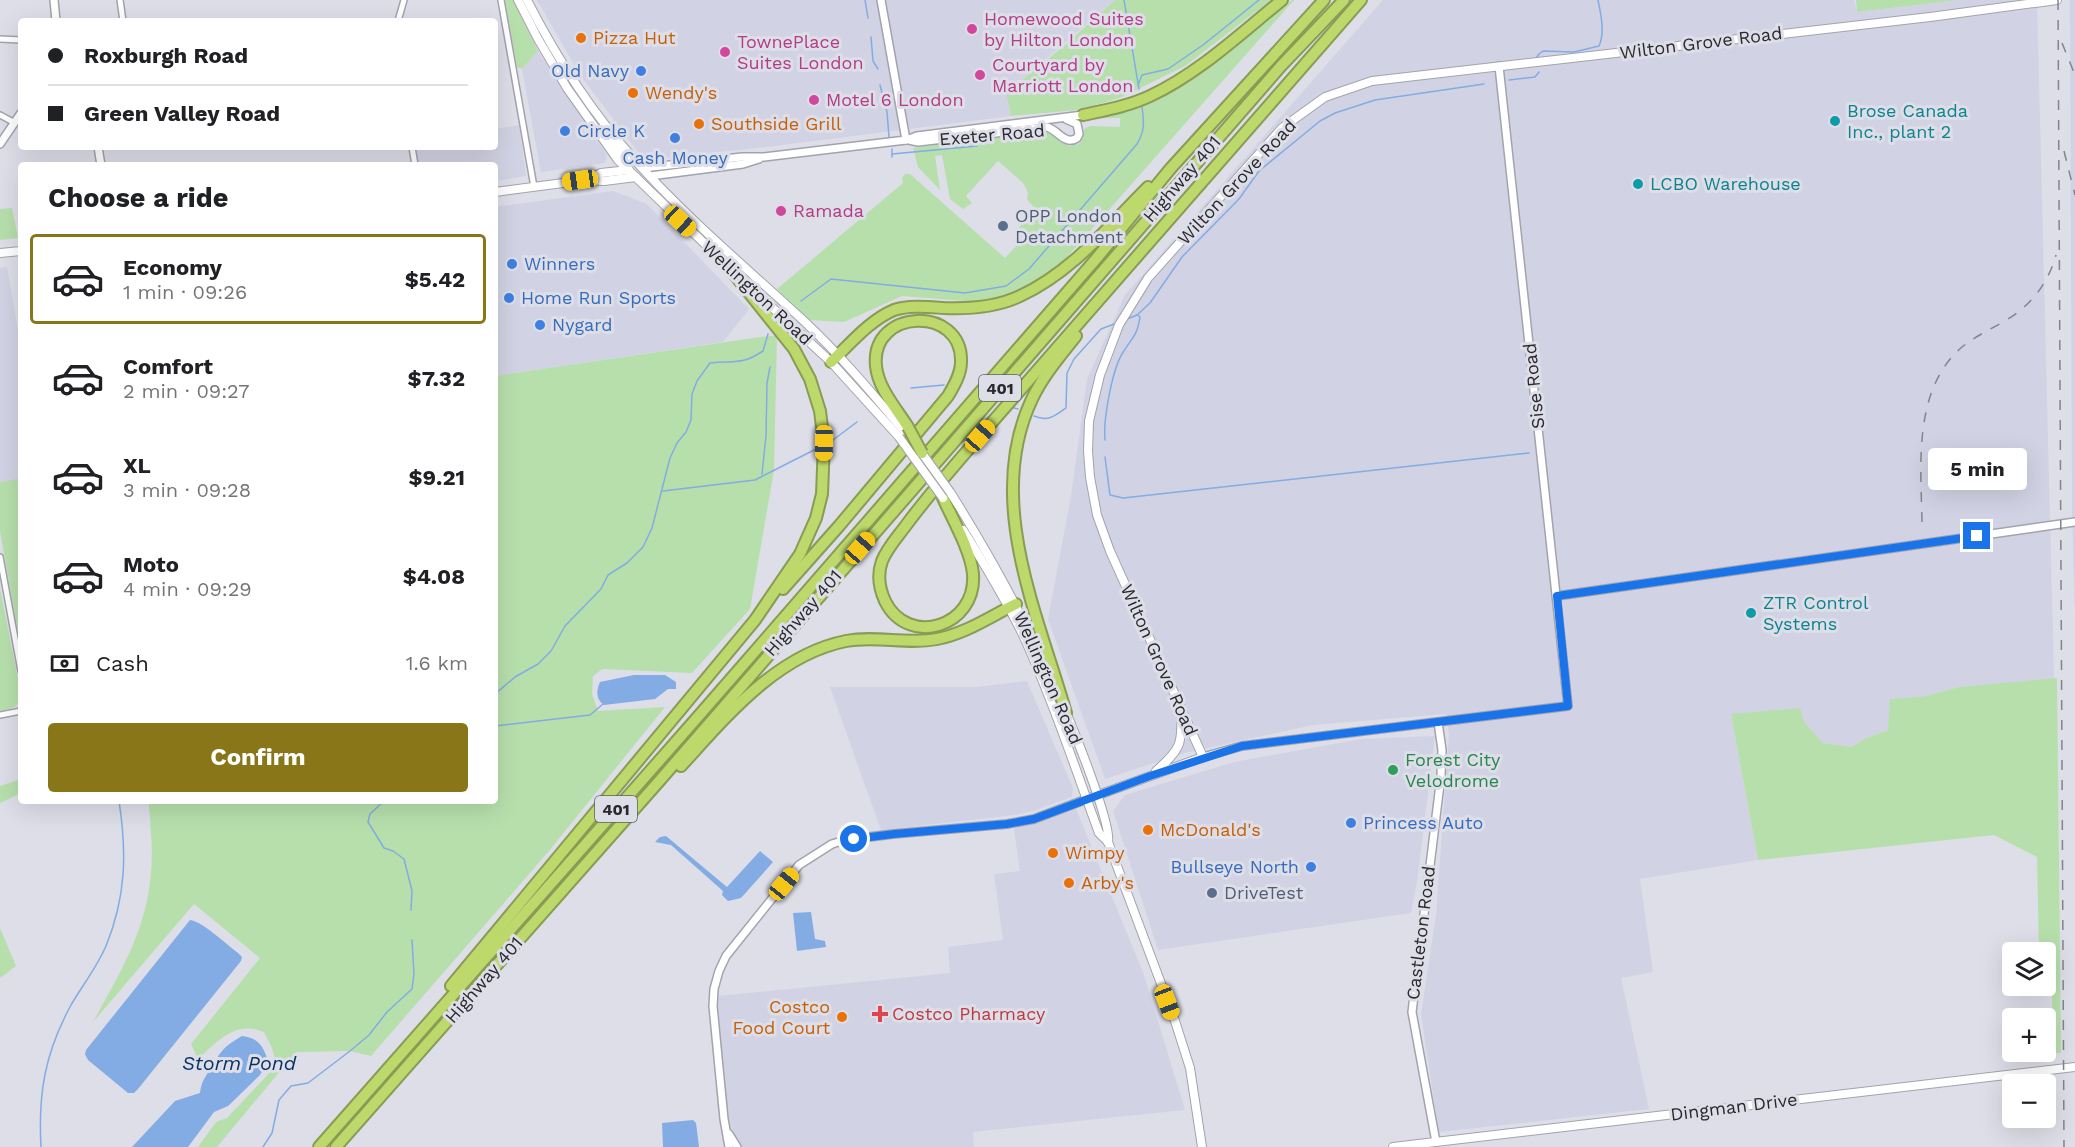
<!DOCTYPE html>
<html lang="en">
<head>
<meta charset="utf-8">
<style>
  :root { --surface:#fff; --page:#f2f2f2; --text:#202124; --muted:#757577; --line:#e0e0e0; --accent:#897619 }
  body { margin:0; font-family:"Work Sans",sans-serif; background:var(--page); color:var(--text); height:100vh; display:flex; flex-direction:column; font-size:22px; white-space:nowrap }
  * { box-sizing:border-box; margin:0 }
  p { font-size:20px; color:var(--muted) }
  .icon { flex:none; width:33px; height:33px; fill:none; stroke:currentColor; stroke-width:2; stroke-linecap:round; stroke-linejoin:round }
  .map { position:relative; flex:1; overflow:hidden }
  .sheet { position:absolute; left:18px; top:162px; width:480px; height:642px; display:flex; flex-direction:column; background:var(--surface); border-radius:6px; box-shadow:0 6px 24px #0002 }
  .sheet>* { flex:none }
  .hud { position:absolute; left:18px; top:18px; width:480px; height:132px; border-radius:6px; box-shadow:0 6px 24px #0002; display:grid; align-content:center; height:132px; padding:0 30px; background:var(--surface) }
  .fabs { position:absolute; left:2002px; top:942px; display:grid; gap:12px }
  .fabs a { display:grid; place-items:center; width:54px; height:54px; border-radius:6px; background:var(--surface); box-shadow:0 6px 24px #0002; font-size:30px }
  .end { position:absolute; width:27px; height:27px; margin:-14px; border:8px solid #1a73e8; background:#fff; box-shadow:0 0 0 3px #fff }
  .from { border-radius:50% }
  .bubble { position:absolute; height:42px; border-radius:6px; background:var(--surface); box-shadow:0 6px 24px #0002; font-size:20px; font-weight:700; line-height:42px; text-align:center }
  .car { position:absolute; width:18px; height:36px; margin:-18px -9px; border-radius:8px; box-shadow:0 0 4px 2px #0007; background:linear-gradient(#f5c518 24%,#345 0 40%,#f5c518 0 76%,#345 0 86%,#f5c518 0) }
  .hud b { display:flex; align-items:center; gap:21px; height:57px; font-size:22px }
  .hud b+b { border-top:2px solid var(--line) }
  .hud i { width:15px; height:15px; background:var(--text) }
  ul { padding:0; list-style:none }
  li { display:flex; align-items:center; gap:18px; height:90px; margin:0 12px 9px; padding:0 18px; border:3px solid transparent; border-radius:6px }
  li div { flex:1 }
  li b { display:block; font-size:22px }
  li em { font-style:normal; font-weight:700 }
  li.active { border-color:var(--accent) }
  li>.icon { width:54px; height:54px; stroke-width:1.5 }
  h2 { padding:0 30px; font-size:27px; line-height:72px }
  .pay { display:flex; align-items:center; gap:15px; height:66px; padding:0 30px; font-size:22px }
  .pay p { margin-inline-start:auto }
  .action { display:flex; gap:12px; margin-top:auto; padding:12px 30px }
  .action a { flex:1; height:69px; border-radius:6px; background:var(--accent); color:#fff; font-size:24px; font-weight:700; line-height:69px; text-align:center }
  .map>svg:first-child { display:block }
</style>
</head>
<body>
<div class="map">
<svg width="2075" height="1147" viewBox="0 0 2075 1147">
  <rect width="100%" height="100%" fill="#dddee8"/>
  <!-- built -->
  <g fill="#d1d3e4">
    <polygon points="537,0 1115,0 1006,93 1011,116 767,147 644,160 580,75"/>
    <polygon points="1383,0 1854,0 1857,12 1958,0 2037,0 2054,679 1959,687 1926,696 1891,699 1888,730 1866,738 1851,747 1823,743 1804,722 1731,714 1758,860 1640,879 1653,972 1621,978 1649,1109 1439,1132 1421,1015 1436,915 1449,734 1446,714 1313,725 1185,753 1105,779 1048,619 1071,496 1087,379 1125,295"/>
    <polygon points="2070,0 2075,0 2075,616 2072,511"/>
    <polygon points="538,51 607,155 605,163 541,172 522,69"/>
    <polygon points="519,125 526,176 495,181 495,165 418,165 415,147 495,147 495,129"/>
    <polygon points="613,191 647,204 749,309 723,342 495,376 495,207"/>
    <polygon points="7,267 21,348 21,478 0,482 0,268"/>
    <polygon points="1027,681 1073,788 1072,797 1033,811 1015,815 881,830 830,687 976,687"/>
    <polygon points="1435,736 1417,882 1411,913 1158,950 1113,811 1125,795 1234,762 1361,739"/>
    <polygon points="1074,804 1144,975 1185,1110 973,1132 974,1147 739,1147 731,1128 727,1108 717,1021 718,996 950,973 948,947 1003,940 994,874 1020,871 1013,823"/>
  </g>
  <!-- green -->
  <g fill="#b7dfac">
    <polygon points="505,0 513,0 538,51 522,69 517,67"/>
    <polygon points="1115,0 1271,0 1185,66 1120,98 1078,110 1011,116 1006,93 1065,45"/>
    <polygon points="1292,0 1294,0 1062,263 1016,293 999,299 977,302 902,296 844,322 808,320 777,289 903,183 902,178 905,174 910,174 1005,258 1023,239 1019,235 1017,230 1035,208 1027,200 1028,192 1023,183 998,161 966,196 972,203 963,209 950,199 942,155 935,156 940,190 918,167 913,148 1046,130 1069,146 1079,144 1083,138 1084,129 1090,126 1120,127 1120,118 1093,118 1128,110 1179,88"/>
    <polygon points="1856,0 1958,0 1857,12"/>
    <polygon points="12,208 18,238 0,240 0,209"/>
    <path d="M768 336H777L774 470 750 609 692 673 602 669 593 676 592 694 598 711 665 707 549 851 371 1056 350 1051 296 1052 217 1147H198L216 1122 227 1118 277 1065 272 1048 264 1032C235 1020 218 1041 198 1059L191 1044 260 958 194 904 93 1022C129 957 157 911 151 833 150 822 150 811 148 801H495V376Z"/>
    <polygon points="21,478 21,649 0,531 0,482"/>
    <path d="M0 589 21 694C20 708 12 708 0 711Z"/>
    <polygon points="2057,678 2061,1053 2053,1053 2052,993 2045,986 2046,952 2039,952 2037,857 1994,835 1758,860 1731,714 1800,708 1804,722 1823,743 1851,747 1866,738 1888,730 1890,699 1926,696 1959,687"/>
    <polygon points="21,779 21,793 0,803 0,786"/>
    <polygon points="0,928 16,966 0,978"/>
  </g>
  <!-- water -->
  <g fill="#82ace3">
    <path d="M634 675H665L676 682V689H668L655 699 604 705C596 699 596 691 600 682Z"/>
    <polygon points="666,836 727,887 760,851 773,862 741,898 728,901 722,895 723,891 671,845 655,842 660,837"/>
    <polygon points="811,912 815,939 825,941 826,947 797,951 793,913"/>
    <path d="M190 920C202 921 227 945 238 953L242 957 241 961 138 1089 134 1093H128L88 1060 85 1054 86 1050Z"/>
    <path d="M242 1036C258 1038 263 1045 268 1061L260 1075 228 1106 214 1112 188 1147H132L175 1101 200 1093C201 1083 204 1079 209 1071 222 1051 220 1049 242 1036Z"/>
    <polygon points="693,1120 696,1123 699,1147 663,1147 662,1123"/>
  </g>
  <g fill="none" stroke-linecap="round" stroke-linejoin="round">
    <!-- stream -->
    <g stroke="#82ace3" stroke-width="1.5">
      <polyline points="865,0 868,18"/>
      <polyline points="1124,0 1139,89"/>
      <polyline points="871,37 873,61 878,69"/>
      <path d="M1537 57 1539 54 1543 51 1574 52 1599 46C1605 33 1601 14 1598 0"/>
      <polyline points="1509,80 1535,77 1539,72"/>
      <polyline points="880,85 887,112 889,137"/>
      <polyline points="1138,85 1142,75 1168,69 1203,45 1259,0"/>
      <polyline points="892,149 892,157"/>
      <polyline points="892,154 977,146"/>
      <path d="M801 301 831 279 965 293 1006 286 1029 269 1137 144C1145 131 1144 122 1142 107"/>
      <polyline points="1127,319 1137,315 1150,303 1182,257 1239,199 1259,171 1320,121 1335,113 1375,100 1484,84"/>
      <polyline points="911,388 944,385"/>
      <polyline points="1014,408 1018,409"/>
      <path d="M1034 416C1048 422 1055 416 1066 408L1067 373 1074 359 1101 329 1114 324"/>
      <polyline points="833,440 857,422"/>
      <path d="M1105 440C1103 420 1112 371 1122 354 1132 337 1137 337 1140 317L1138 315"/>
      <polyline points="1105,457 1110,495 1123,498 1529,453"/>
      <polyline points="762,474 766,436 767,383 770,367"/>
      <polyline points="663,491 755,480 816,449"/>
      <path d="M495 694 515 677 538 664 551 651 565 626 601 589 608 575 627 563 643 547 652 528 670 458 677 443 686 432 691 420 692 394 697 381 710 363C735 360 740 366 763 351L768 334"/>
      <polyline points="495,726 590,715 603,704"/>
      <polyline points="384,801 370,814 368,822 384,848 393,851 404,859 412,891 411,910"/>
      <path d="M41 1147C38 1093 45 1053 71 1005 82 986 97 967 106 946 126 897 127 853 119 801"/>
      <polyline points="263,1147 272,1133 279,1100 291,1086 308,1083 350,1051 369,1035 387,1012 412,989 414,974 412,940"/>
    </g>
    <defs>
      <g id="minor">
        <polyline points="120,0 123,21"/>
        <polyline points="501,0 534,187"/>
        <polyline points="398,21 404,0"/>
        <polyline points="0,39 21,40"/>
        <polyline points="0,115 15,123"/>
        <polyline points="412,147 415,165"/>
        <polyline points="0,557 21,671"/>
        <polyline points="0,715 21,711"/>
      </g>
      <g id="tertiary">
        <polyline points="54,0 56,21"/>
        <polyline points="881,0 906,140"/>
        <path d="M909 140 918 142 1047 127C1058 130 1065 146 1077 138L1079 134 1077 124 1066 119"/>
        <polyline points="0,144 21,113"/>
        <polyline points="98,147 101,165"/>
        <polyline points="643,168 742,157 764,157 906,140 917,136 1083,115"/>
        <polyline points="650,176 743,164 759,159"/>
        <polyline points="1557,596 2075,522"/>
        <polyline points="1203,757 1242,746 1568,706 1499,66"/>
        <polyline points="729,1134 737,1147"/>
        <polyline points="1436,1142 1412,1012 1441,776 1442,750 1438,722"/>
        <polyline points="729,1147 724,1119 713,1006 714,989 719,971 726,956 799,865 832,844 845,840 893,834 1007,824 1034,819 1087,799"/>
      </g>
      <g id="secondary">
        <polyline points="518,0 538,39 567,88 618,160 733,271"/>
        <path d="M527 0C556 57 591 112 634 159 686 218 748 269 806 323 841 356 873 394 904 431"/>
        <polyline points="606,137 629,160"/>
        <polyline points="589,179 601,173 629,170"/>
        <polyline points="495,192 586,180 604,181 636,177"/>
        <polyline points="0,253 21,251"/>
        <polyline points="748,285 831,362 899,437"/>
        <path d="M950 492C988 552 1022 614 1052 680"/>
        <path d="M963 530C985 565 1006 600 1024 637 1053 701 1075 768 1099 833L1108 842 1175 1021 1190 1068 1202 1147"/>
        <path d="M1065 710C1074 731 1112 825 1108 842"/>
        <path d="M1156 771C1180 750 1183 744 1181 712"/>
        <polyline points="1087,799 1203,757 1110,551 1097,515 1090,477 1088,451 1089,421 1100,375 1119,325 1148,278 1282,128 1325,97 1372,81 1930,17 2057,0"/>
        <polyline points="1393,1147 2075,1067"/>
      </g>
      <g id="motorway">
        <path d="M1083 115C1106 110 1129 106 1150 96 1199 73 1240 34 1282 0"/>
        <path d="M831 362C850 344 870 320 894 310 910 305 928 307 944 308 969 309 997 307 1020 296 1072 272 1109 226 1148 187"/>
        <path d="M943 498C953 520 971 551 973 574 977 627 908 648 885 601 879 588 877 575 882 561 887 548 899 535 907 524 930 493 955 465 980 436L1361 0"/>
        <path d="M783 589 839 526 948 396C954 386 961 374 961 362 963 305 870 308 876 366 878 388 896 408 908 427"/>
        <path d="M1066 713C1038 615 984 500 1032 399 1043 376 1060 356 1076 336"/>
        <path d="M681 766C726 717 776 655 846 641 876 635 907 645 937 639 965 634 991 616 1016 604"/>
        <polyline points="451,986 755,620 800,554 816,518 822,494 824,443 820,411 810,379 794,349 730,269"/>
        <polyline points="319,1147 696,719 1096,259 1171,168 1324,0"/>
        <polyline points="336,1147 661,779 1281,66 1344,0"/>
      </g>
    </defs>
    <!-- minor casing -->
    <use href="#minor" stroke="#a2a3ad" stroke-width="8"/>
    <!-- tertiary casing -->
    <use href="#tertiary" stroke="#a2a3ad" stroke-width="10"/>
    <!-- secondary casing -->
    <use href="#secondary" stroke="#a2a3ad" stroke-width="10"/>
    <!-- motorway casing -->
    <use href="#motorway" stroke="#899b55" stroke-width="14"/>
    <!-- minor -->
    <use href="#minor" stroke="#fff" stroke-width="5"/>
    <!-- tertiary -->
    <use href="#tertiary" stroke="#fff" stroke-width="7"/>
    <!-- secondary -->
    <use href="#secondary" stroke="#fff" stroke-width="8"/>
    <!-- motorway -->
    <use href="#motorway" stroke="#bdd86b" stroke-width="10"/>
    <!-- rail -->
    <g stroke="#83848b" stroke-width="1.5" stroke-dasharray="10 10" stroke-linecap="butt">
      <polyline points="2058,0 2064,1147"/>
      <polyline points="2062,43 2075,75"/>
      <polyline points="2064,151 2075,195"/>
      <path d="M1922 522C1921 469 1914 402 1951 358 1965 341 1984 333 2003 322 2030 307 2048 284 2056 255"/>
    </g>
    <defs>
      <g id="secondary-bridge">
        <polyline points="899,437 943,498"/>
        <polyline points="919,449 950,492"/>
      </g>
      <polyline id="motorway-bridge" points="908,427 922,453"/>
    </defs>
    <!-- secondary-bridge casing -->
    <use href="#secondary-bridge" stroke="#a2a3ad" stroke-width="10" stroke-linecap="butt"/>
    <!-- motorway-bridge casing -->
    <use href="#motorway-bridge" stroke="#899b55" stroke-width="14" stroke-linecap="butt"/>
    <!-- secondary-bridge -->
    <use href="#secondary-bridge" stroke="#fff" stroke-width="8"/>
    <!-- motorway-bridge -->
    <use href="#motorway-bridge" stroke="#bdd86b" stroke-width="10"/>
  </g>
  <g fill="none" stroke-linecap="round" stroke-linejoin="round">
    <!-- route -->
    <polyline stroke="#1a73e8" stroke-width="8" points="854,839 894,834 1007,824 1034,819 1150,776 1242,746 1568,706 1557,596 1977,536"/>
  </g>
  <!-- markers -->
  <g fill="#d1479c" stroke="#dddee8" stroke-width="2">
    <circle cx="972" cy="29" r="6"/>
    <circle cx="725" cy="52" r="6"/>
    <circle cx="980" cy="75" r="6"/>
    <circle cx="814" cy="100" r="6"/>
    <circle cx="781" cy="211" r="6"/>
  </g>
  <g fill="#e8710a" stroke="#dddee8" stroke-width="2">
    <circle cx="581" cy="38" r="6"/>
    <circle cx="633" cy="93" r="6"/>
    <circle cx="699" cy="124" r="6"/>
    <circle cx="1148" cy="830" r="6"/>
    <circle cx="1053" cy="853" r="6"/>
    <circle cx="1069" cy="883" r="6"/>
    <circle cx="842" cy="1017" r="6"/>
  </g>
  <g fill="#3f7fe0" stroke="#dddee8" stroke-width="2">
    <circle cx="641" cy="71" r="6"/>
    <circle cx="565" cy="131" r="6"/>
    <circle cx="675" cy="138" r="6"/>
    <circle cx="512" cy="264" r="6"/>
    <circle cx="509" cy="298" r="6"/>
    <circle cx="540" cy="325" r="6"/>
    <circle cx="1351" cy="823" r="6"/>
    <circle cx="1311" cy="867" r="6"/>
  </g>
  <g fill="#0f9aa8" stroke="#dddee8" stroke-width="2">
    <circle cx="1835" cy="121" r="6"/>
    <circle cx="1638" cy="184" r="6"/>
    <circle cx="1751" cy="613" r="6"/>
  </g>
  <g fill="#5c6f8a" stroke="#dddee8" stroke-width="2">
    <circle cx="1003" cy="226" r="6"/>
    <circle cx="1212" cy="893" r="6"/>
  </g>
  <circle fill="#2e9e5b" stroke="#dddee8" stroke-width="2" cx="1393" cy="770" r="6"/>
  <path fill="#e0444e" stroke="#dddee8" stroke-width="2" d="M877 1005h6v6h6v6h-6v6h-6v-6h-6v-6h6z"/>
  <g text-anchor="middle" stroke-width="6" stroke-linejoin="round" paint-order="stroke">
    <!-- shield labels -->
    <g fill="#dddee8" stroke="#5f5f65" stroke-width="1.5">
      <rect x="979" y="375" width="42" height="26" rx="4.5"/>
      <rect x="595" y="796" width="42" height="26" rx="4.5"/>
    </g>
    <g font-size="16" font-weight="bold" fill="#29292d">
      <text x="1000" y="394">401</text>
      <text x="616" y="815">401</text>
    </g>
    <!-- hotel labels -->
    <g font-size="18" fill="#b23c85" stroke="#dddee8" text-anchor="start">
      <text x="984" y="25">Homewood Suites<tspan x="984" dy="21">by Hilton London</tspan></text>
      <text x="737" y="48">TownePlace<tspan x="737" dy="21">Suites London</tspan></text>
      <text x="992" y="71">Courtyard by<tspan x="992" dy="21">Marriott London</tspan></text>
      <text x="826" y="106">Motel 6 London</text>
      <text x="793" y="217">Ramada</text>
    </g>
    <!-- food labels -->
    <g font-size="18" fill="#c56008" stroke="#dddee8" text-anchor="start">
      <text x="593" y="44">Pizza Hut</text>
      <text x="645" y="99">Wendy's</text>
      <text x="711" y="130">Southside Grill</text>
      <text x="1160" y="836">McDonald's</text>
      <text x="1065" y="859">Wimpy</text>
      <text x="1081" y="889">Arby's</text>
      <text x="830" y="1013" text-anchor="end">Costco<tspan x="830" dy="21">Food Court</tspan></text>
    </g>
    <!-- street labels -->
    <g font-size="18" fill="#29292d" stroke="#dddee8">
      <text transform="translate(1701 43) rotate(-7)" y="6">Wilton Grove Road</text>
      <text transform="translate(992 135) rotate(-5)" y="6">Exeter Road</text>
      <text transform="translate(1182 179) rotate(-49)" y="6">Highway 401</text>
      <text transform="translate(1237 182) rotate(-47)" y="6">Wilton Grove Road</text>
      <text transform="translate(757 293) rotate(43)" y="6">Wellington Road</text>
      <text transform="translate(1534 386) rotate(-96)" y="6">Sise Road</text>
      <text transform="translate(803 613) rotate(-49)" y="6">Highway 401</text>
      <text transform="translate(1159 660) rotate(66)" y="6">Wilton Grove Road</text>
      <text transform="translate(1048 678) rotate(66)" y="6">Wellington Road</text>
      <text transform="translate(1421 933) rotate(-83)" y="6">Castleton Road</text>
      <text transform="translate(484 980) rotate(-49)" y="6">Highway 401</text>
      <text transform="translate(1734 1107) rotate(-7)" y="6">Dingman Drive</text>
    </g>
    <!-- shop labels -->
    <g font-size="18" fill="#366cbe" stroke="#dddee8" text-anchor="start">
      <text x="629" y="77" text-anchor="end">Old Navy</text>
      <text x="577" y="137">Circle K</text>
      <text x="675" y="164" text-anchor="middle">Cash Money</text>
      <text x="524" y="270">Winners</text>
      <text x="521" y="304">Home Run Sports</text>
      <text x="552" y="331">Nygard</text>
      <text x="1363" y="829">Princess Auto</text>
      <text x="1299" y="873" text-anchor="end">Bullseye North</text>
    </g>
    <!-- culture labels -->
    <g font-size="18" fill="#0d838f" stroke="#dddee8" text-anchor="start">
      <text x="1847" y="117">Brose Canada<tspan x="1847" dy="21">Inc., plant 2</tspan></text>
      <text x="1650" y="190">LCBO Warehouse</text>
      <text x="1763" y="609">ZTR Control<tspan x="1763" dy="21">Systems</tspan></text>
    </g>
    <!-- service labels -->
    <g font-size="18" fill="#4e5e75" stroke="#dddee8" text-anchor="start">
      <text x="1015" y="222">OPP London<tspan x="1015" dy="21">Detachment</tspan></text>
      <text x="1224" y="899">DriveTest</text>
    </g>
    <!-- leisure labels -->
    <g font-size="18" fill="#27864d" stroke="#dddee8" text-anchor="start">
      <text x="1405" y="766">Forest City<tspan x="1405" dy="21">Velodrome</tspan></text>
    </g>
    <!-- health labels -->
    <g font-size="18" fill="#be3a42" stroke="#dddee8" text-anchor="start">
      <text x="892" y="1020">Costco Pharmacy</text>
    </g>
    <!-- water labels -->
    <g font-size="20" font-style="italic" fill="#083263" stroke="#dddee8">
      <text x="239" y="1070">Storm Pond</text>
    </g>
  </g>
</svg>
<div class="fabs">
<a><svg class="icon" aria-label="layers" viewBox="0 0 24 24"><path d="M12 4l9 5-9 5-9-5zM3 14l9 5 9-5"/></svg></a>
<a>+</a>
<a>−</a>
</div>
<i class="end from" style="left:854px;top:839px"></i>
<i class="end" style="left:1977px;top:536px"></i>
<div class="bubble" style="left:1928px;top:448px;width:99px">5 min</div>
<i class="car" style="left:580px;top:180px;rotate:262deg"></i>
<i class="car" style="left:680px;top:221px;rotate:133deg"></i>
<i class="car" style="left:980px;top:436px;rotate:41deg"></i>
<i class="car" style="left:824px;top:443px;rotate:181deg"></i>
<i class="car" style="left:860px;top:548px;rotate:41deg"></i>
<i class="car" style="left:784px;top:884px;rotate:39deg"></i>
<i class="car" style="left:1167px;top:1002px;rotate:159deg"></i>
<div class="hud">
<b><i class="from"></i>Roxburgh Road</b>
<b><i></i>Green Valley Road</b>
</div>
<section class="sheet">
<h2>Choose a ride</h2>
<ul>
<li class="active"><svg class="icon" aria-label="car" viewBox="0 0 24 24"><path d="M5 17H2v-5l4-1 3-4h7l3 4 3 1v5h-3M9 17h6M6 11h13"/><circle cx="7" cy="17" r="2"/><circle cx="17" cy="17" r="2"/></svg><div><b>Economy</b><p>1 min · 09:26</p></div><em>$5.42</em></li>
<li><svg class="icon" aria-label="car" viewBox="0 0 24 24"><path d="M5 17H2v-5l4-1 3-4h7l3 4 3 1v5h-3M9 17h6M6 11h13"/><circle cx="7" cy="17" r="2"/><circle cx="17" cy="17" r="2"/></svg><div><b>Comfort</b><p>2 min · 09:27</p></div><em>$7.32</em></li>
<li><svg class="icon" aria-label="car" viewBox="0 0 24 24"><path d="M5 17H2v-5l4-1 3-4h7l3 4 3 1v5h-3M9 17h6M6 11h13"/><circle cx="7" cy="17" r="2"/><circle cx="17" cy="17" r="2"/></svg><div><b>XL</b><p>3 min · 09:28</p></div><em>$9.21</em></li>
<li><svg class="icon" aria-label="car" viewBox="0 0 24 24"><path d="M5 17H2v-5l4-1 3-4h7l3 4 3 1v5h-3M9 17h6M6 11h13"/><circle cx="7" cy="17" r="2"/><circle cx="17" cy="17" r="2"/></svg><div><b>Moto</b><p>4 min · 09:29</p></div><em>$4.08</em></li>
</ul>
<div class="pay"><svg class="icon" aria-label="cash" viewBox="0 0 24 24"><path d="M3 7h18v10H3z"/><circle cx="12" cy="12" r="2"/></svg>Cash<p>1.6 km</p></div>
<div class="action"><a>Confirm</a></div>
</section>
</div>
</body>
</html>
